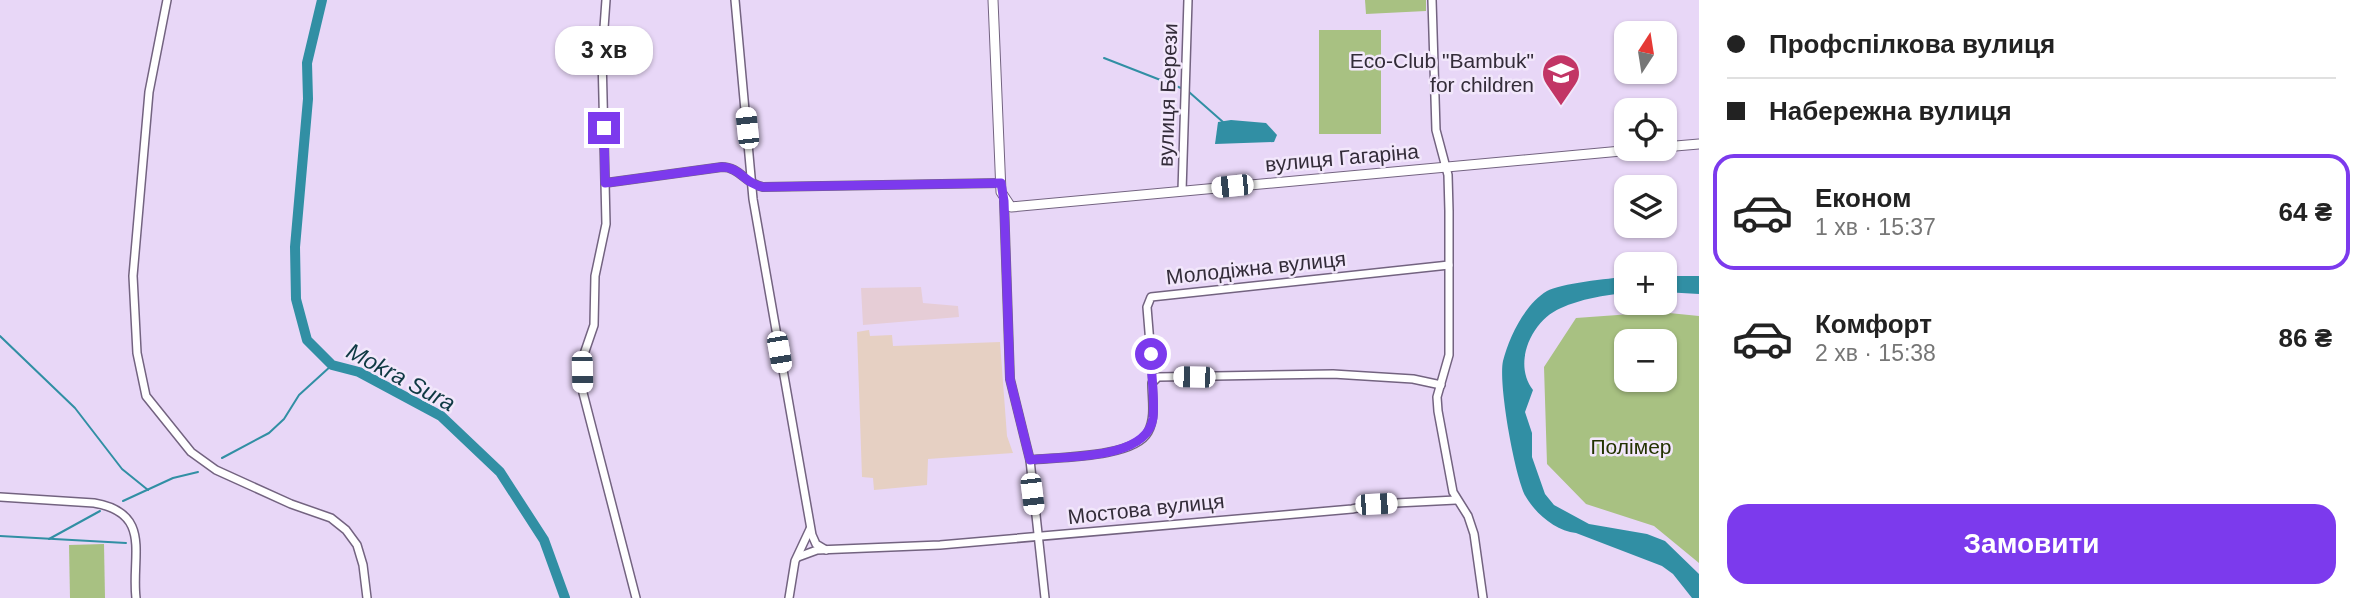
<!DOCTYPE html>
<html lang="uk">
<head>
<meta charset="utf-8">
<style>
  :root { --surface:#fff; --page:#f2f2f2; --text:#222; --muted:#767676; --line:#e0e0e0; --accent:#7c3aed }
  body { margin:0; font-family:Arial,sans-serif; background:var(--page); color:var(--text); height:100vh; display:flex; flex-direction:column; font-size:26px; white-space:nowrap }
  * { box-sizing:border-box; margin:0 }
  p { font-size:23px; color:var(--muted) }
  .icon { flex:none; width:38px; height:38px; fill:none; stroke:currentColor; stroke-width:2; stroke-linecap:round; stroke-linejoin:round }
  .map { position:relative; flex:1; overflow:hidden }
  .drawer { display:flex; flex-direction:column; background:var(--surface); width:665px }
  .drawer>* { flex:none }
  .guide { display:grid; align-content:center; height:154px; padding:0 28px; background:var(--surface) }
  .needle { width:46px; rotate:12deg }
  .buttons { position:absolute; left:1614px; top:21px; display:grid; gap:14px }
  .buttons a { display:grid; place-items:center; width:63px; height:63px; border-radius:14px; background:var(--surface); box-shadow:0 2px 5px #0004; font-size:35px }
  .end { position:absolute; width:32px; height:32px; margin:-16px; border:9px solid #7c3aed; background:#fff; box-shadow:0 0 0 4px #fff }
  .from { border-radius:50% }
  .bubble { position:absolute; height:49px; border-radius:21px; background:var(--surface); box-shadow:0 2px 5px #0004; font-size:23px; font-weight:700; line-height:49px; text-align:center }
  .car { position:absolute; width:21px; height:42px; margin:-21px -10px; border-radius:9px; box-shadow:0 0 5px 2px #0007; background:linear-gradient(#fff 24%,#345 0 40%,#fff 0 76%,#345 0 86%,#fff 0) }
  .guide b { display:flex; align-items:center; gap:24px; height:66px; font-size:26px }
  .guide b+b { border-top:2px solid var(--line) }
  .guide i { width:18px; height:18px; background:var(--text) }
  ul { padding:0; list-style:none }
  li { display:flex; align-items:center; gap:21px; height:116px; margin:0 14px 10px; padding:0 14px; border:4px solid transparent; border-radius:21px }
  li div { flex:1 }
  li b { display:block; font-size:26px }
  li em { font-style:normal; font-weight:700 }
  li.on { border-color:var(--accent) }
  li>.icon { width:63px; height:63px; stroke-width:1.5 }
  .button { display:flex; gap:14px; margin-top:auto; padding:14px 28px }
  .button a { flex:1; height:80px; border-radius:21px; background:var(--accent); color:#fff; font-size:28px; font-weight:700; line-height:80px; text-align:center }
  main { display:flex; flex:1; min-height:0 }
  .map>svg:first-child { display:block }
</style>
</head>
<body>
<main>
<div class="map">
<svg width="1699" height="598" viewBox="0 0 1699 598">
  <rect width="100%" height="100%" fill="#e8d7f7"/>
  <!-- industrial -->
  <polygon fill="#e6cdd6" points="921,287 923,303 958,306 959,317 863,325 861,288"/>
  <!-- education -->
  <polygon fill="#e6d0c3" points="869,330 870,336 892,335 893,346 1000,342 1007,436 1013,453 928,459 927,485 874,490 873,478 862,477 857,332"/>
  <!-- green -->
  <g fill="#a8c182" fill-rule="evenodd">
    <polygon points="1365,0 1426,0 1426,11 1366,14"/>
    <rect x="1319" y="30" width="62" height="104"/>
    <path d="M1659 312 1699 316V563L1654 526 1586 504 1547 464 1544 367 1576 318ZM1626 341H1664V380H1626Z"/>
    <polygon points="104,544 105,598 70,598 69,545"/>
  </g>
  <!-- water -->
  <g fill="#318fa4">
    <polygon points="1231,120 1266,123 1277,135 1274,142 1215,144 1218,122"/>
    <polygon points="1664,276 1699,276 1699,294 1664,292"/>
    <path d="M1626 277V293C1604 295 1581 299 1561 308 1532 320 1512 363 1533 390L1525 412 1532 433V457L1545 494 1554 505 1589 524 1647 534 1665 541 1699 574V598H1692L1673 574 1662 566 1576 533C1556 531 1536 514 1526 497 1515 478 1498 383 1503 361 1509 337 1525 304 1547 291 1559 284 1610 278 1626 277Z"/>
  </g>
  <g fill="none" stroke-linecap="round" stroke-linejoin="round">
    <!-- stream -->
    <g stroke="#318fa4" stroke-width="2">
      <polyline points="1104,58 1181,88"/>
      <polyline points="1189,92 1223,122"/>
      <polyline points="0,336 75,408 122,469 148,490"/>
      <polyline points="222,458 269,433 284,419 299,395 332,365"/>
      <polyline points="123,501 173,478 198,472"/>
      <polyline points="0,536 126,543"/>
      <polyline points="49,539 100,511"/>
    </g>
    <!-- river -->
    <polyline stroke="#318fa4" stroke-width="10" points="322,0 307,63 308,99 295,247 296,299 307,340 332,365 359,372 441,416 500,472 544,540 565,598"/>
    <defs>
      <g id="minor">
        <polyline points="167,0 149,92 133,276 137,353 146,396 191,452 216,470 291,504 331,518 346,530 357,545 363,565 367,598"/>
        <polyline points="606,0 602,56 606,224 595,276 594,325 583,357 582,389 636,598"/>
        <polyline points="735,0 753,199 812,535 816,544 826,550"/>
        <polyline points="1432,0 1436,130 1448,175 1449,211 1449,355 1437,397 1438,411 1453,492 1468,516 1474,534 1483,598"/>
        <path d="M605 183 722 167C740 167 745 184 763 187L1001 183"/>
        <polyline points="1182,191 1188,0"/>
        <polyline points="1004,201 1010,379 1030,460 1045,598"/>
        <polyline points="1153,381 1147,307 1151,297 1449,265"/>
        <path d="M1030 460C1058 457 1134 458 1148 432 1156 417 1152 399 1152 383L1158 377 1333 374 1413 379 1441 385"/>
        <path d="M0 497 94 503C153 513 131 556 136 598"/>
        <polyline points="798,557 817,550 940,545 1352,509 1376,504 1456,500"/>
        <polyline points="789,598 795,561 810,529"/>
      </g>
      <g id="tertiary">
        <polyline points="993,0 1001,192 1011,207 1643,149"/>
        <polyline points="1664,147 1699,144"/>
      </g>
    </defs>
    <!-- minor casing -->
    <use href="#minor" stroke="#736380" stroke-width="10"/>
    <!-- tertiary casing -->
    <use href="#tertiary" stroke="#736380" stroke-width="11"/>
    <!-- minor -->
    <use href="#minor" stroke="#fff" stroke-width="7"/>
    <!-- tertiary -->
    <use href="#tertiary" stroke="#fff" stroke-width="9"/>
  </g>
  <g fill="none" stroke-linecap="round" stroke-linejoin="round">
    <!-- route -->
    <path stroke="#7c3aed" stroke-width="9" d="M604 128 605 183 722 167C740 167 745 184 763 187L1001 183 1004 201 1010 379 1030 460C1062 456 1147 461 1153 418 1155 397 1151 375 1151 354"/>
  </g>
  <!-- icons -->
  <defs>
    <symbol id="school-pin" viewBox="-11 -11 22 30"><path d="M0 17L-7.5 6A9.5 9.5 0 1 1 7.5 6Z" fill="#c23565" stroke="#f2e7fb"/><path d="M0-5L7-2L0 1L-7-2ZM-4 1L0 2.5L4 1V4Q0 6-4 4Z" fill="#fff"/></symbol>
  </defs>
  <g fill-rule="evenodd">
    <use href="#school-pin" x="1539" y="51" width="44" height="60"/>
  </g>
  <g text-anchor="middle" stroke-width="5" stroke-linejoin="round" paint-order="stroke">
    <!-- poi labels -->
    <g font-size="21" fill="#332c39" stroke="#f2e7fb" text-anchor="end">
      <text x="1534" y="68">Eco-Club "Bambuk"<tspan x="1534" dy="24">for children</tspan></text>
    </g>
    <!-- street labels -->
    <g font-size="21" fill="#332c39" stroke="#f2e7fb">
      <text transform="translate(1168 95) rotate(-88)" y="7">вулиця Берези</text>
      <text transform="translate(1342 158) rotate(-5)" y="7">вулиця Гагаріна</text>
      <text transform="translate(1256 268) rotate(-6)" y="7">Молодіжна вулиця</text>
      <text transform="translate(1146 509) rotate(-6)" y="7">Мостова вулиця</text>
    </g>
    <!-- park labels -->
    <g font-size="21" fill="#233201" stroke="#f2e7fb">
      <text x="1631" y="454">Полімер</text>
    </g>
    <!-- water labels -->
    <g font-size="23" font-style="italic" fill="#0f3943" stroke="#f2e7fb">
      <text transform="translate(401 377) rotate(28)" y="8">Mokra Sura</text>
    </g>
  </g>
</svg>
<div class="buttons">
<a><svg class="needle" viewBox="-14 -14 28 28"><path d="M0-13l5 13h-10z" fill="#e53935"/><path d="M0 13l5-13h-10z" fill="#767676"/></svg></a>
<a><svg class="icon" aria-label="locate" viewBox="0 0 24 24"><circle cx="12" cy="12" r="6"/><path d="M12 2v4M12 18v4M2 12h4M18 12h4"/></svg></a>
<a><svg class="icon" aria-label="layers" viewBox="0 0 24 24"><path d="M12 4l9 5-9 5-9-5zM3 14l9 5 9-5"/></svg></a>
<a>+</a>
<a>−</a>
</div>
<i class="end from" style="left:1151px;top:354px"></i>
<i class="end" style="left:604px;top:128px"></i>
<div class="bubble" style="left:555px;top:26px;width:98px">3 хв</div>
<i class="car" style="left:747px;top:128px;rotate:354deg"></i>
<i class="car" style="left:1232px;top:186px;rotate:264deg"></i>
<i class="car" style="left:779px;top:352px;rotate:170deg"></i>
<i class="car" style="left:582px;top:372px;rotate:179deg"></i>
<i class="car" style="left:1194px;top:377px;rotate:271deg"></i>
<i class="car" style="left:1032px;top:494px;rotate:173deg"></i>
<i class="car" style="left:1376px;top:504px;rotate:87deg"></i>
</div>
<section class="drawer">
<div class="guide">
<b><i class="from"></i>Профспілкова вулиця</b>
<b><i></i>Набережна вулиця</b>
</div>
<ul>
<li class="on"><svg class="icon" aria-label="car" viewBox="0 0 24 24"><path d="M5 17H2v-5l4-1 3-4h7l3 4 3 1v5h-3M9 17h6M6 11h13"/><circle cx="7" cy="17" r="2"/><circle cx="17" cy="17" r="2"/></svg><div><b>Економ</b><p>1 хв · 15:37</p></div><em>64 ₴</em></li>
<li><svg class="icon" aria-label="car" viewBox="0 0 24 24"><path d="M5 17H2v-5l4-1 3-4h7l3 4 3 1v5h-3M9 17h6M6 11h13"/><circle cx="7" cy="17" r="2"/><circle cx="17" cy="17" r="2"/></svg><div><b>Комфорт</b><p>2 хв · 15:38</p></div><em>86 ₴</em></li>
</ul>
<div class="button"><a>Замовити</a></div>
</section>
</main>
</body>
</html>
